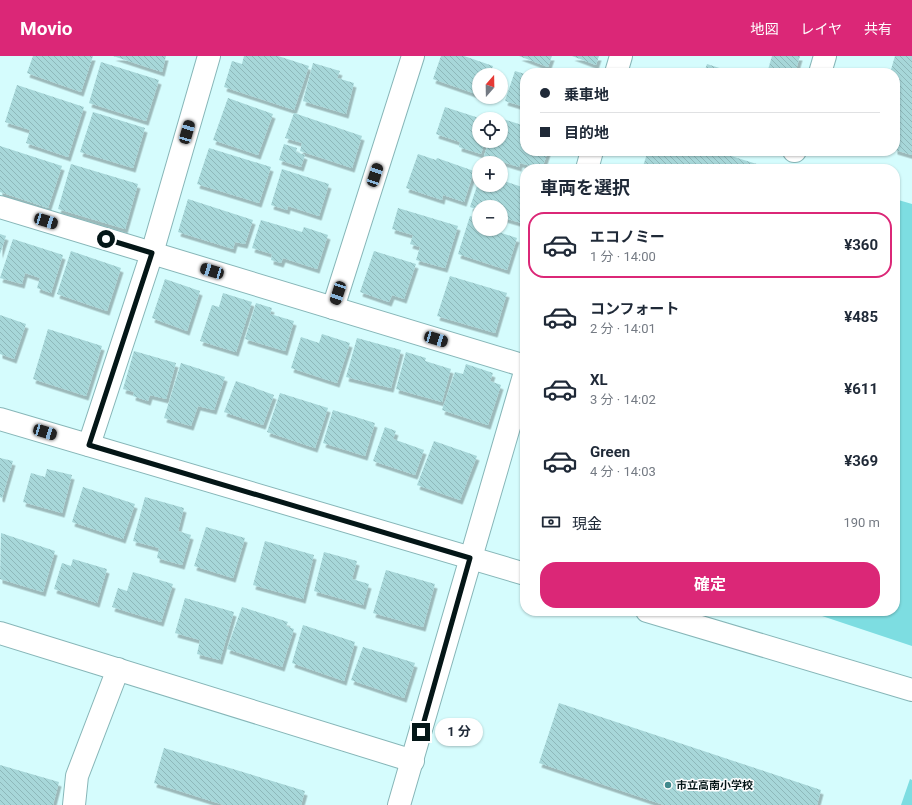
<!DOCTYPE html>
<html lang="ja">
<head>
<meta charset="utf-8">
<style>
  :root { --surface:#fff; --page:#f2f2f3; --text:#1f2937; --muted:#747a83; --line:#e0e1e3; --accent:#db2777 }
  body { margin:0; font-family:Roboto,"Noto Sans JP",sans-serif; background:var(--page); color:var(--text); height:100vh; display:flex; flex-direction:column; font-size:15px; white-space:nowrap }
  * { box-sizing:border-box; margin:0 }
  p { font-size:13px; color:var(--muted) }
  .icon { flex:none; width:22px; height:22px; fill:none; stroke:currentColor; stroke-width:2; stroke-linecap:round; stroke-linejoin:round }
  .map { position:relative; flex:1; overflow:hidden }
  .drawer { position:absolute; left:520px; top:108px; width:380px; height:452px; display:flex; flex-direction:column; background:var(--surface); border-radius:16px; box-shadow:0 1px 3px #0004 }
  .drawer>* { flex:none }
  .top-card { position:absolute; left:520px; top:12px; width:380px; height:88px; border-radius:16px; box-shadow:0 1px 3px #0004; display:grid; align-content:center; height:88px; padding:0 20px; background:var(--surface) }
  .needle { width:26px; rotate:20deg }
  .fabs { position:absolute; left:472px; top:12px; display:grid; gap:8px }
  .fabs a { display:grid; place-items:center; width:36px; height:36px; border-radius:50%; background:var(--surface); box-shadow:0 1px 3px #0004; font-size:20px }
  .end { position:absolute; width:18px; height:18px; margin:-9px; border:5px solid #041617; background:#fff; box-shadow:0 0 0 2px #fff }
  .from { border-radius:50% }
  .bubble { position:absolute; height:28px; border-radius:14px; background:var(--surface); box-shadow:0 1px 3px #0004; font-size:13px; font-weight:700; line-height:28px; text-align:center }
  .car { position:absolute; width:12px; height:24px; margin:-12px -6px; border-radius:5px; box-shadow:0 0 3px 1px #0007; background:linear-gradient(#222 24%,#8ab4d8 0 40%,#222 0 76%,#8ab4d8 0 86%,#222 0) }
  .top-card b { display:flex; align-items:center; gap:14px; height:38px; font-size:15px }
  .top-card b+b { border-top:1px solid var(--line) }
  .top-card i { width:10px; height:10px; background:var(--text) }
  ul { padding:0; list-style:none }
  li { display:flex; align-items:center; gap:12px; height:66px; margin:0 8px 6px; padding:0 12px; border:2px solid transparent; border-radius:16px }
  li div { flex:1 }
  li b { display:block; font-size:15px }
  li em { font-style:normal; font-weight:700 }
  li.selected { border-color:var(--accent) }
  li>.icon { width:36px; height:36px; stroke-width:1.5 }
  h2 { padding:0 20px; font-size:18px; line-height:48px }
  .pay { display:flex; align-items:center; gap:10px; height:44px; padding:0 20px; font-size:15px }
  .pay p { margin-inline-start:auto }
  .primary-button { display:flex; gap:8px; margin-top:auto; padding:8px 20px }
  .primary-button a { flex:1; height:46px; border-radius:16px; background:var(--accent); color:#fff; font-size:16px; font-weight:700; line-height:46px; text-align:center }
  header { display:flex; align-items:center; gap:24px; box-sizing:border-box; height:56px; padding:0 20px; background:var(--accent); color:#fff }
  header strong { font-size:19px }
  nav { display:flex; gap:22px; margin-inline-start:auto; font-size:14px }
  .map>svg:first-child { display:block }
</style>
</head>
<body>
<header>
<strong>Movio</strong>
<nav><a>地図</a><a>レイヤ</a><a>共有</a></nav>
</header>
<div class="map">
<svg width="912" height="749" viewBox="0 0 912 749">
  <defs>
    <pattern id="building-back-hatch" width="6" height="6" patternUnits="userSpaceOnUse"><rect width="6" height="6" fill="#a7d7d9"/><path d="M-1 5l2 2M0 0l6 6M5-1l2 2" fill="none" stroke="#8eb8ba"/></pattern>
    <filter id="shadow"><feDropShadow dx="2.5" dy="4.5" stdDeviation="0" flood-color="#0004"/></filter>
  </defs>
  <rect width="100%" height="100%" fill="#d5fcfd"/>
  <!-- pitch -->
  <g fill="#7ddde1">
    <polygon points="895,143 912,148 912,590 807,555 895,555"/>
    <polygon points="910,723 912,724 912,749 901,749"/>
  </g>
  <!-- building -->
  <g fill="url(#building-back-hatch)" filter="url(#shadow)">
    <polygon points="33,0 93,0 81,36 27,17"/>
    <polygon points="113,0 166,0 162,16"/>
    <polygon points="244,0 278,0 309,10 294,54 224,31 232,5 242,8"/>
    <polygon points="441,0 464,0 493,10 491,16 498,19 479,19 479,39 433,23"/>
    <polygon points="519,0 552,0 548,11"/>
    <polygon points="572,0 599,0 596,9"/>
    <polygon points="772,0 800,0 795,17 767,17"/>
    <polygon points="895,0 912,0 912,99 895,94 895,17 890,17"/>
    <polygon points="101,6 159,24 146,65 89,47"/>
    <polygon points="313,7 340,15 337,22 354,27 346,58 303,45"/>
    <polygon points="707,8 735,17 704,17"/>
    <polygon points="515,15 525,18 525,51 505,45"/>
    <polygon points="17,29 84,51 68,101 26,87 30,74 5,66"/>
    <polygon points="228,42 273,58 258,99 213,84"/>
    <polygon points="445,51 479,62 479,85 485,85 481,98 459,91 460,86 436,78"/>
    <polygon points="93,56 145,72 133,112 80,96"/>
    <polygon points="294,57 362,80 352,112 300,95 302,87 285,82"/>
    <polygon points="497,61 525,70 525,95 548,95 542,113 520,107 519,111 484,100 489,85 501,85 501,63 497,63"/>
    <polygon points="284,88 297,92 296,96 305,99 301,111 279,104"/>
    <polygon points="0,90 62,110 48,152 0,136"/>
    <polygon points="209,92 271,111 259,147 197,128"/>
    <polygon points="648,95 659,95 672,99 673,95 715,95 773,113 642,113"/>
    <polygon points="418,98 436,104 437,102 474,115 464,146 443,139 442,144 406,132"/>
    <polygon points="71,108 138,128 125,173 58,153"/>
    <polygon points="282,113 329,128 319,160 288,150 287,154 271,149"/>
    <polygon points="479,124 479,129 501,129 501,124 525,132 525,168 501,161 501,151 479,151 479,154 470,151"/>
    <polygon points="188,143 253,164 245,188 235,186 233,193 178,176"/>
    <polygon points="398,152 458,170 445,212 416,204 420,191 410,188 413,179 392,173"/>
    <polygon points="470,160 479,163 479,173 496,173 495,175 517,182 507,214 458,198"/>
    <polygon points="261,164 302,176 304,171 328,179 317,213 283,202 281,207 271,204 272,198 252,192"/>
    <polygon points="0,178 6,180 0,198"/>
    <polygon points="13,183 63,199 51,237 37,232 40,222 25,217 22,228 0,222"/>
    <polygon points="71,195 121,212 107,255 57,238"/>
    <polygon points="374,195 416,208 404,243 392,239 389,246 360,236"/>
    <polygon points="450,220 507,237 495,277 437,260"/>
    <polygon points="165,223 200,235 187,275 152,262"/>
    <polygon points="223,237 252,246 236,296 200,285 212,249 219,251"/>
    <polygon points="256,247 272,252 270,258 294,265 285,295 245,283"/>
    <polygon points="0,259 26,268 14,303 0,298"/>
    <polygon points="48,273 102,290 86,340 33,323"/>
    <polygon points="322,278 350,287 337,327 291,312 301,281 319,287"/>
    <polygon points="357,282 401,294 391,332 346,321"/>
    <polygon points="134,295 176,307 166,343 150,339 148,345 133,340 134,336 123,333"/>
    <polygon points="406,296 426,302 425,305 451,313 442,346 396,333"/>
    <polygon points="181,307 225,321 214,354 198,350 191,370 164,362"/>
    <polygon points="466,308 493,317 490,325 501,329 488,369 442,354 455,316 463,318"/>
    <polygon points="236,325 274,339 263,369 224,356"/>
    <polygon points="280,337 328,352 315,392 267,376"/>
    <polygon points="333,354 375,367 365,400 323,387"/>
    <polygon points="385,371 396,375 393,383 424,394 415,419 373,405"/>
    <polygon points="434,385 477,400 460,444 417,429"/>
    <polygon points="0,402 13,405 2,442 0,441"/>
    <polygon points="47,413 72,419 62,457 23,446 31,417 45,421"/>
    <polygon points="83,431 135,448 123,483 72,466"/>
    <polygon points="145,441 184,452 178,475 191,479 182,509 157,502 159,492 133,485"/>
    <polygon points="206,471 245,482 233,522 194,510"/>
    <polygon points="1,477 55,495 43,536 0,523"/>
    <polygon points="265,485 314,499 303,543 253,529"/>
    <polygon points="324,496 357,505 352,523 369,528 363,549 314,535"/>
    <polygon points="73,503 107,513 97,547 54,533 62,507 71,510"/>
    <polygon points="386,514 435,528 423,571 373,557"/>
    <polygon points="133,516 173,528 161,566 112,551 118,532 127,535"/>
    <polygon points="185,542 234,556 220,604 197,598 200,584 175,577"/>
    <polygon points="242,551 288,566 286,570 294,573 282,611 227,593"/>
    <polygon points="303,569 355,586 344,625 292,607"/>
    <polygon points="363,591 415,607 404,642 351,624"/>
    <polygon points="559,647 821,734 817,749 664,749 539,707"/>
    <polygon points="164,692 305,735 301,749 224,749 154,727"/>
    <polygon points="0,709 59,726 53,749 0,749"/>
  </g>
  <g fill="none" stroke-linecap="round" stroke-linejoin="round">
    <defs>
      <g id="minor">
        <polyline points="616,17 621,0"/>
        <polyline points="820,17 825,0"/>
        <polyline points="794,95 795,95"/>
        <polyline points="587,113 592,95"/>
        <polyline points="0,151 525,310"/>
        <polyline points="333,252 413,0"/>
        <polyline points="89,389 152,197 209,0"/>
        <polyline points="0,577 413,705"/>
        <polyline points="74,749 77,720 118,613"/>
        <polyline points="399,749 525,316"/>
      </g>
      <g id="tertiary">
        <polyline points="0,363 525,518"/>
        <polyline points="647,555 912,634"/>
      </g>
    </defs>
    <!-- minor casing -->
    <use href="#minor" stroke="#87b6b8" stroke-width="24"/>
    <!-- tertiary casing -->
    <use href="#tertiary" stroke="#87b6b8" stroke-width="24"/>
    <!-- minor -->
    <use href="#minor" stroke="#fff" stroke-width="22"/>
    <!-- tertiary -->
    <use href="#tertiary" stroke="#fff" stroke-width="22"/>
  </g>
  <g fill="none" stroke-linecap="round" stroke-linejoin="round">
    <!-- route -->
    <polyline stroke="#041617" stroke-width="5" points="106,183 152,197 89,389 470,502 421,676"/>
  </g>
  <!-- markers -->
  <circle fill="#41898c" stroke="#fff" stroke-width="1.5" cx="668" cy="729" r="4"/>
  <g text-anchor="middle" stroke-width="3" stroke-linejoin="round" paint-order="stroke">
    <!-- poi labels -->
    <g font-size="11" font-weight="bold" fill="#041617" stroke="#fff" text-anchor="start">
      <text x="676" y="733">市立高南小学校</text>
    </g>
  </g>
</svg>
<div class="fabs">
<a><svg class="needle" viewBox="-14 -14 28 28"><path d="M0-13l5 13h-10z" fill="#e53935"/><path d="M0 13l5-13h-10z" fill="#747a83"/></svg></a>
<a><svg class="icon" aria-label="locate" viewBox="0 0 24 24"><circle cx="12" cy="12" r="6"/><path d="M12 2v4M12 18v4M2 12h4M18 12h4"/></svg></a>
<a>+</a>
<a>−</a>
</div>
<i class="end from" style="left:106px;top:183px"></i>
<i class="end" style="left:421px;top:676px"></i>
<div class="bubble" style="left:435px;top:662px;width:48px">1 分</div>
<i class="car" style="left:187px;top:76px;rotate:16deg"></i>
<i class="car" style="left:375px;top:119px;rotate:18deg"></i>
<i class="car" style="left:46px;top:165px;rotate:107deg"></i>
<i class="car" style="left:212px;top:215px;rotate:287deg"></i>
<i class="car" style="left:338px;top:237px;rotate:198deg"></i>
<i class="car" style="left:436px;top:283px;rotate:107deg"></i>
<i class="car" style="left:45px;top:376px;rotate:107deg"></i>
<div class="top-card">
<b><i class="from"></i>乗車地</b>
<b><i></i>目的地</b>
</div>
<section class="drawer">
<h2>車両を選択</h2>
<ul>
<li class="selected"><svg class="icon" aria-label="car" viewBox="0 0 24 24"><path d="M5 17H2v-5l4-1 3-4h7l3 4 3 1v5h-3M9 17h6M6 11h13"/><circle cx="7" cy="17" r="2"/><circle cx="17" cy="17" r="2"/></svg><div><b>エコノミー</b><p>1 分 · 14:00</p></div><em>¥360</em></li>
<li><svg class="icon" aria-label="car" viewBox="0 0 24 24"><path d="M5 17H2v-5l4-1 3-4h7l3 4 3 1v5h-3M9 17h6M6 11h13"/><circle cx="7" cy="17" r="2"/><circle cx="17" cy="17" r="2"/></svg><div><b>コンフォート</b><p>2 分 · 14:01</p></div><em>¥485</em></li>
<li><svg class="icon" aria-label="car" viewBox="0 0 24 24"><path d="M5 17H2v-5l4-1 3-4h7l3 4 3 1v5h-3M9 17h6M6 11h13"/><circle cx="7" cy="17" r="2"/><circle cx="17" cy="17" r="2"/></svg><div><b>XL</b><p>3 分 · 14:02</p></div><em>¥611</em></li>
<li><svg class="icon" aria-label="car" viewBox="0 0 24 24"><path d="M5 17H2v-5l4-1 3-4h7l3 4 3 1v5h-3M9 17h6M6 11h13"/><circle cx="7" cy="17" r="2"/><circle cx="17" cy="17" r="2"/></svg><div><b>Green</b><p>4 分 · 14:03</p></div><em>¥369</em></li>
</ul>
<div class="pay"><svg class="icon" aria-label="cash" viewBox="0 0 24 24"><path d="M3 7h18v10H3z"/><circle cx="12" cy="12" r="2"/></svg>現金<p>190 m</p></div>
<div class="primary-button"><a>確定</a></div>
</section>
</div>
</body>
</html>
